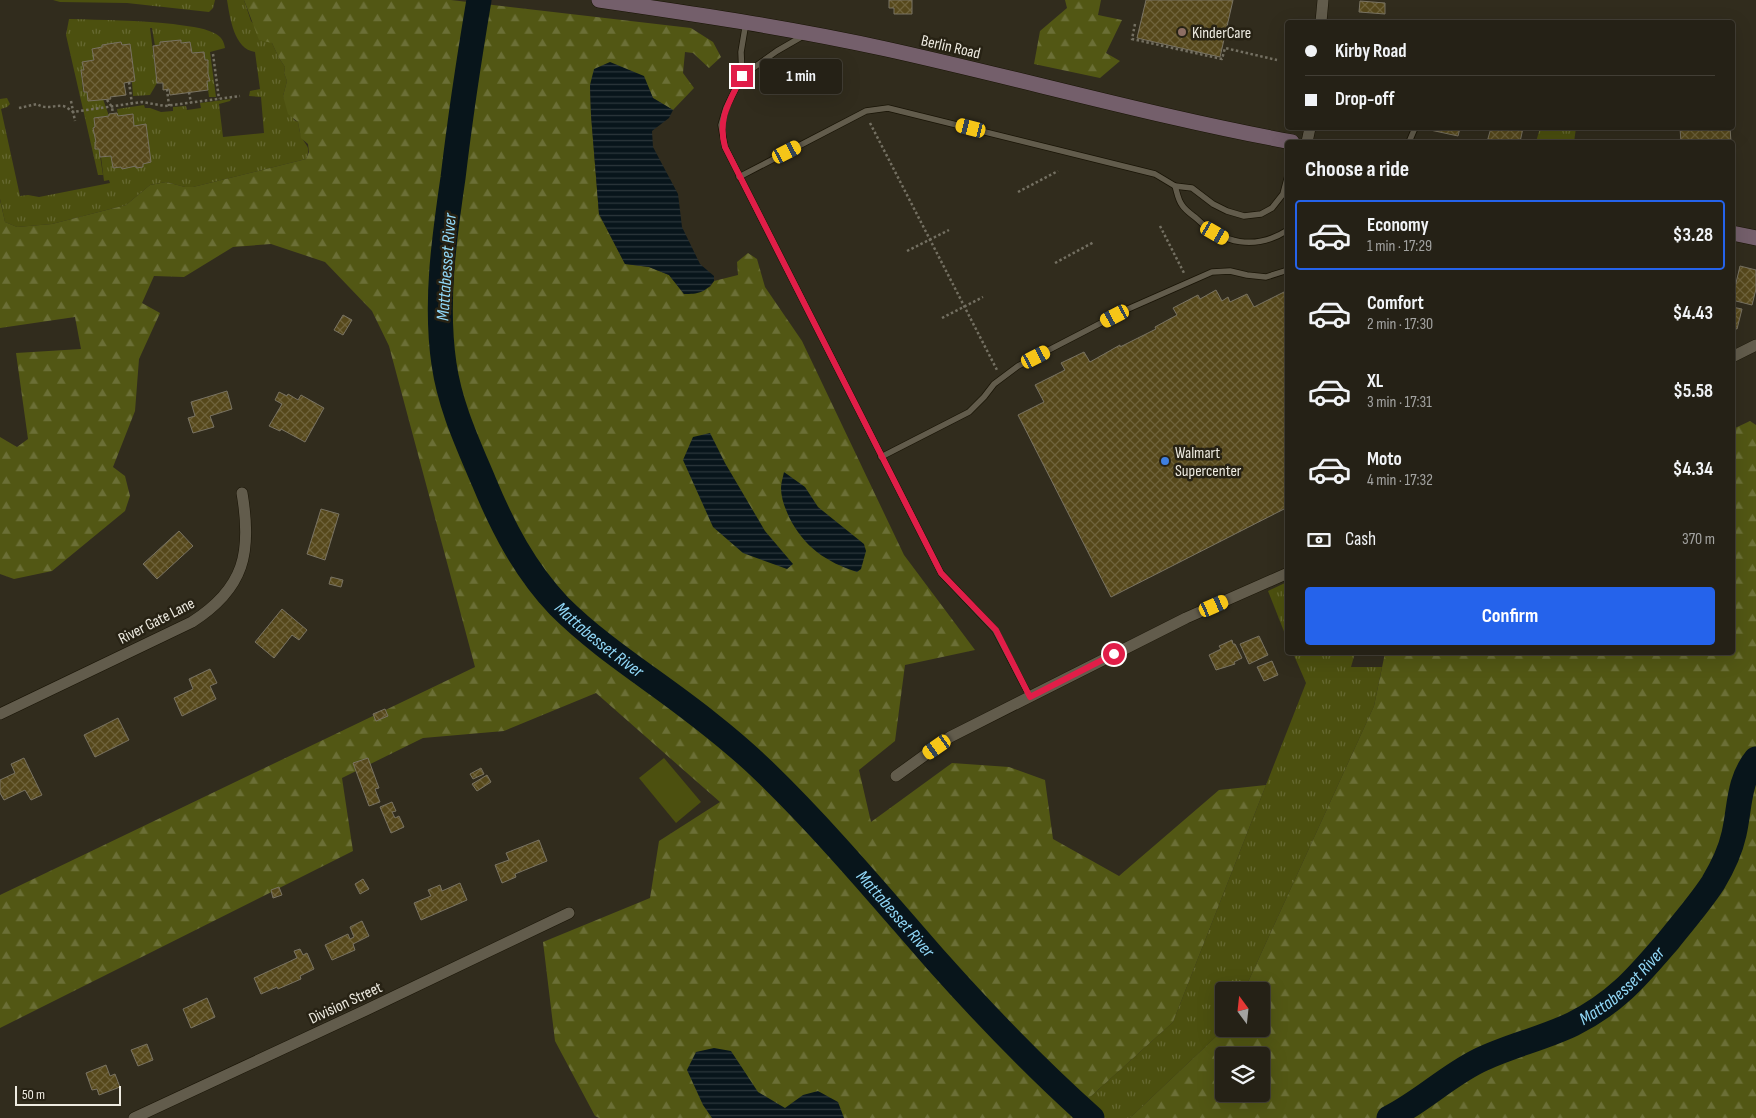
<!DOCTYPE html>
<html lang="en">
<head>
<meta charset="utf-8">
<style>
  :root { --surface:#252116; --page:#312e23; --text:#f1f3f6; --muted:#a3a3a1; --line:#423e35; --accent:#2563eb }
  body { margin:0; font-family:"Sofia Sans Condensed",sans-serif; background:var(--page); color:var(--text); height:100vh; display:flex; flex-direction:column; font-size:19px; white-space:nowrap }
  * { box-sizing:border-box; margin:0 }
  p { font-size:16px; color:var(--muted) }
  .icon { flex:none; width:28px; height:28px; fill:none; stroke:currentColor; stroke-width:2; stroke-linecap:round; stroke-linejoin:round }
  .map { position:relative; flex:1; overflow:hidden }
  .drawer { position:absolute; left:1285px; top:140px; width:450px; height:515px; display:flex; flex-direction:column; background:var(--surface); border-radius:5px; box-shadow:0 5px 20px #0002,0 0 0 1px var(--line) }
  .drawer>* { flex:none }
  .guide { position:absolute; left:1285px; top:20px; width:450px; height:110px; border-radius:5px; box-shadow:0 5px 20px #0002,0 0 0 1px var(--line); display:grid; align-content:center; height:110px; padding:0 20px; background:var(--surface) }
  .needle { width:32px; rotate:345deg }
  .fabs { position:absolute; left:1215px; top:982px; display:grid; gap:10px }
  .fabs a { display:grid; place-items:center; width:55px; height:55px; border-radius:5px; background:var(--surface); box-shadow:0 5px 20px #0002,0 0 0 1px var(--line); font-size:25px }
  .scale { position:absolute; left:15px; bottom:12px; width:106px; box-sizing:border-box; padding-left:5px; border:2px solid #eeebe1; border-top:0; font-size:14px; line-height:18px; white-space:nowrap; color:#eeebe1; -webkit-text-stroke:4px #272214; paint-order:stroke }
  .end { position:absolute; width:22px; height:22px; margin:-11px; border:6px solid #e11d48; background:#fff; box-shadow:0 0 0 2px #fff }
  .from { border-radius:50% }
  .bubble { position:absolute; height:35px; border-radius:5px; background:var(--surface); box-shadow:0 5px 20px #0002,0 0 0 1px var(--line); font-size:16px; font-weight:700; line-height:35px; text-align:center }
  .car { position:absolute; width:15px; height:30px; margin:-15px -8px; border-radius:6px; box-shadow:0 0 4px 1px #0007; background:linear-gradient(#f5c518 24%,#345 0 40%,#f5c518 0 76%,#345 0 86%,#f5c518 0) }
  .guide b { display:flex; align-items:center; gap:18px; height:48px; font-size:19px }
  .guide b+b { border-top:1px solid var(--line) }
  .guide i { width:12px; height:12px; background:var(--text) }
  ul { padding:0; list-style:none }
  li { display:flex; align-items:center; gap:15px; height:70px; margin:0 10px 8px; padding:0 10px; border:2px solid transparent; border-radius:5px }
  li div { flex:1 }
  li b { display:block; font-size:19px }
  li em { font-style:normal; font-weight:700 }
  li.current { border-color:var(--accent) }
  li>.icon { width:45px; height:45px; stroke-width:1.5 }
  h2 { padding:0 20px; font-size:22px; line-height:60px }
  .pay { display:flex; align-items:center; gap:12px; height:55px; padding:0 20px; font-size:19px }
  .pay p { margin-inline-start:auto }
  .action { display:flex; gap:10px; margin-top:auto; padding:10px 20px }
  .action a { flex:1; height:58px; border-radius:5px; background:var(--accent); color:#fff; font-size:20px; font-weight:700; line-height:58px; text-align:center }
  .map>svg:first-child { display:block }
</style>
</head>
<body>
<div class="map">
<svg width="1756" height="1118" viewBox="0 0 1756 1118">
  <defs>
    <pattern id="grass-tufts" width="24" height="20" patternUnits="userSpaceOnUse" patternTransform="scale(1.25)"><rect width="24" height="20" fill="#4c500f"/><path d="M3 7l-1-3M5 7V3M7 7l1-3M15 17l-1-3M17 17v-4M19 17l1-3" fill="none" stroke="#666932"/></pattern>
    <pattern id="forest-firs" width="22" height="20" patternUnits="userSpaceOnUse" patternTransform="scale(1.25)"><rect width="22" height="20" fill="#525714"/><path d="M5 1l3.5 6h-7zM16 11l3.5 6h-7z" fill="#6b6f36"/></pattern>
    <pattern id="water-rules" width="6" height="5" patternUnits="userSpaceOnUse" patternTransform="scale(1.25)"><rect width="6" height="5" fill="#08151b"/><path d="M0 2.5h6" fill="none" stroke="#2c373c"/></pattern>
    <pattern id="building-cross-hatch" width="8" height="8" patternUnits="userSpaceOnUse" patternTransform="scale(1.25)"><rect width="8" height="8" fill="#56481b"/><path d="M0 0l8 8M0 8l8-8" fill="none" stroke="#6f633c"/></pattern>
  </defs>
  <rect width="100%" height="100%" fill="#312c1d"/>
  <!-- grass -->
  <g fill="url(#grass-tufts)">
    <polygon points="53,0 215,0 213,8 209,12 127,3 60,2"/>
    <path d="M227 0H244L251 21 272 43 279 58 285 67 284 73 287 81 283 96 294 120 298 122C299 126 299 131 301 135 305 147 312 145 306 159L193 187H185L166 182 150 185 126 205 52 224 17 227 5 222 0 199V99L7 98 10 104 7 107 1 109 20 196 28 195 39 197 110 183 109 180 104 181 101 157 111 156 113 168 121 167 122 169 136 166V168L143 167V164L151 162 146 125 134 126 133 114 118 116 117 109 144 105 145 108H150L161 112 173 111V107L186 106 187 110 201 108 200 103 231 99 230 101 219 104 223 137 264 133 261 97 249 96 250 91 260 89 255 52C234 49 230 18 227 0Z"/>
    <path d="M69 19C104 20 138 20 173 24 186 26 202 27 214 33 221 36 224 41 225 48L210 52 216 97H209L207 81H210L208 74V60H205L203 52 192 53 190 42 181 43 180 40 160 42V45L155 46 152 28H150L157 83 150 95 133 96 132 82 135 81 130 45H122L121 42 102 45V47L93 49 94 60 82 62 84 70 81 71 83 92H87L88 100 103 99 109 116 94 118 95 127 93 128 96 142H95V149H99L103 175H98L66 35Z"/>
    <polygon points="1540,128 1576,128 1574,142 1536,142"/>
    <polygon points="1287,582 1287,639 1268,591"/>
    <polygon points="1293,653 1355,653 1351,667 1382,667 1374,706 1244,991 1224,991 1224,1029 1130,1118 1067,1118 1173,1022 1306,683"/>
  </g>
  <!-- forest -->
  <g fill="url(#forest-firs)" fill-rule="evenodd">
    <polygon points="244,0 451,0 691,28 713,42 721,57 709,68 693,53 685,52 683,73 694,88 673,110 653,98 643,76 590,85 591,115 599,214 625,264 649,267 669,275 684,294 710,287 714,281 738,275 737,262 748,253 757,259 765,287 802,341 904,555 975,650 905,665 895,741 859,770 871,822 952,763 1009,767 1045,780 1053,839 1119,876 1219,790 1266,785 1173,1022 1067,1118 599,1118 595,1116 555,1041 543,942 650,898 659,841 720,802 596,693 504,731 423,738 342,778 353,851 0,1028 0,895 475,667 389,346 372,311 325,262 271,244 233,247 184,277 154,276 142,303 160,313 139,359 135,411 113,467 125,476 130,496 125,511 52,571 14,579 0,574 0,437 17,447 28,439 16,353 81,349 75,317 0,328 0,200 5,222 17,227 52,224 126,205 150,185 166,182 185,187 193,187 306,159 309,152 308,144 301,138 298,122 288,114 283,96 287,81 284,73 285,67 279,58 272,43 259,40"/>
    <polygon points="1065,0 1101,0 1098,15 1122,20 1106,53 1120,61 1100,78 1034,64 1040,31 1067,8"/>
    <path d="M1750 421 1756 425V1118H1130L1224 1029H1261V991H1244L1374 706 1385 653 1732 652 1733 429ZM1261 1056V1094H1224V1056Z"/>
  </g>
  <!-- pitch -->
  <polygon fill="#4c500f" points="664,758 701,802 676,823 639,778"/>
  <!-- water -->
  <g fill="url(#water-rules)">
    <path d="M610 62 644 76 653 98 673 110 669 118 652 131 653 147 678 194 682 227 700 264 714 276V281C705 293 698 294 684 294L669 275 649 267 625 264 599 214 591 115 590 85 594 69Z"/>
    <polygon points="710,433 725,463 765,531 793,564 787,569 743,553 713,527 683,460 693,437"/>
    <path d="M784 472 805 487 818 507 864 544 866 551 861 569 857 572C826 562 804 547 789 517 785 508 781 498 781 488 781 483 783 477 784 472Z"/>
    <polygon points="714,1048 731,1051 758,1092 785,1108 803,1095 818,1091 838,1102 844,1118 712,1118 703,1105 687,1070 696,1052"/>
  </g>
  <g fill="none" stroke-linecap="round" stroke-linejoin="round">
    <!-- river -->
    <g stroke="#08151b" stroke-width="25">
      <path id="s1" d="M479 0C469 59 460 119 453 178 444 239 435 303 444 364 450 406 468 444 484 482 503 528 525 570 559 606 587 634 619 657 651 680 690 708 729 737 764 771 825 830 880 896 936 960 985 1015 1037 1069 1092 1118"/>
      <path id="s2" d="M1389 1118C1421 1102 1446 1077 1478 1061 1508 1046 1542 1039 1573 1024 1617 1002 1638 976 1669 940 1684 921 1700 903 1713 883 1722 868 1730 852 1734 834 1740 808 1738 781 1756 759"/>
    </g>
  </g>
  <!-- building -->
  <g fill="url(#building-cross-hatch)" stroke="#797362">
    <polygon points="889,0 912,0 912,14 894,14 894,8 889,8"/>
    <polygon points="1146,0 1233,0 1220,57 1137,38"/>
    <polygon points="1360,1 1385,3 1385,14 1359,12"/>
    <polygon points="181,40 181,43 190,42 192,53 204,52 205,60 208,60 208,74 210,81 207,81 208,90 170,95 169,89 163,90 163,83 157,83 153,46 160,45 160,42"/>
    <polygon points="121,42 122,45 130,44 135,81 124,83 126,95 110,97 111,99 88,101 87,92 84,92 81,70 84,70 82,62 94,60 92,49 102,47 102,45"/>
    <polygon points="117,113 118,116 133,114 134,126 146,124 151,162 143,164 143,167 136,168 136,166 122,169 121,167 113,168 111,156 100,157 99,149 95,149 95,142 96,142 93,128 95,127 94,118 109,116 109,114"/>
    <polygon points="1421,128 1460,128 1458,136"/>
    <polygon points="1491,128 1523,128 1520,142 1487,142"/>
    <polygon points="1680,128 1730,128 1731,142 1681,142"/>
    <polygon points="1740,266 1756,270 1756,289 1752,305 1732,300"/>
    <polygon points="1216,290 1222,301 1228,297 1230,302 1247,294 1254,307 1288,290 1288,507 1111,597 1018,415 1044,402 1035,385 1065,370 1061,363 1084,352 1090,362 1120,345 1120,347 1156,329 1155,327 1177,315 1173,308 1198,295 1200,299"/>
    <polygon points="1732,307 1742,309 1737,329 1732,328"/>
    <polygon points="343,315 352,320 343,335 334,330"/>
    <polygon points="227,391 232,409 210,416 214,427 193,433 188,418 195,416 191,402"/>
    <polygon points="279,392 287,396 288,394 298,400 301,395 324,408 305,442 281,429 280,431 269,426 282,404 275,400"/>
    <polygon points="321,509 339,514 325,560 307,554"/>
    <polygon points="179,531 193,546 157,579 143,564"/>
    <polygon points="331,577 343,580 341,587 329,584"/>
    <polygon points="282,609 307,630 299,640 292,635 274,658 255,642"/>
    <polygon points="1259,636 1268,655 1249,664 1240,644"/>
    <polygon points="1232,640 1233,644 1235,644 1242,658 1234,662 1235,664 1216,670 1209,655 1221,649 1219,646"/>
    <polygon points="1272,661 1278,675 1264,681 1257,667"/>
    <polygon points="210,669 217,683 210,686 216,699 182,716 174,698 193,689 189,679"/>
    <polygon points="385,709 388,716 376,721 373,714"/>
    <polygon points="118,718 129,740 95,757 84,735"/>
    <polygon points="24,758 42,795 31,800 25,790 4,800 0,793 0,780 15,773 11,764"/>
    <polygon points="368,758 379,788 375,789 380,802 369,806 353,763"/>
    <polygon points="481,768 484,774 473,779 470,774"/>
    <polygon points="487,775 491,782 477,791 472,784"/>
    <polygon points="392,802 396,811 392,812 395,818 399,816 404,827 391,833 380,807"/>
    <polygon points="539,840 547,861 515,874 516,877 502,883 495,865 509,860 506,853"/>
    <polygon points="363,879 369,889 360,894 355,884"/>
    <polygon points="460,883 467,900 421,920 414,903 431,896 428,890 440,885 442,891"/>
    <polygon points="279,887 282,895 273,898 271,890"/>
    <polygon points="362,921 369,936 353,944 355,950 332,960 325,945 348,934 350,939 354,937 350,927"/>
    <polygon points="300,949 303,955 307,953 314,969 300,976 301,979 278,989 277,987 261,994 254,978 297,958 294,951"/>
    <polygon points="207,998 215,1017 191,1028 183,1009"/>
    <polygon points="147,1044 153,1060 138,1066 131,1050"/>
    <polygon points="106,1065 110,1076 115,1074 120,1087 99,1095 97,1089 92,1090 86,1073"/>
  </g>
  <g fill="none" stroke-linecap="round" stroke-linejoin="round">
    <defs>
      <g id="service">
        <polyline points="746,22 741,52 742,76 726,108 721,125 725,147 941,573 995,630 1030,697"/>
        <polyline points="742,76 777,51 803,36"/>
        <polyline points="1409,142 1415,128"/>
        <polyline points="739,177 866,111 888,108 1155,174 1175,186 1192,188 1213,204 1227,211 1244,216 1261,214 1272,208 1283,194 1288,175"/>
        <path d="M1175 186C1177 192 1178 200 1182 205 1185 210 1191 214 1196 218 1223 244 1255 251 1288 230"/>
        <polyline points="881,457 969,412 984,397 994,384 1018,366 1128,309 1212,272 1230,271 1247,275 1266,277 1288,270"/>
      </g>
      <g id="minor">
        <polyline points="1321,22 1323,0"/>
        <polyline points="1307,142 1310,128"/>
        <polyline points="1732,357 1756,345"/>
        <path d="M0 714 192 622C245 588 252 552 242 493"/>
        <polyline points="896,776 950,737 1186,618 1288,573"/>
        <polyline points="134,1118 366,1010 569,913"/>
      </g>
      <g id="secondary">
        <path d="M599 0C695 14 791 28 886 49 1022 79 1156 117 1292 142"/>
        <polyline points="1732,233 1756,238"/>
      </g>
    </defs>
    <!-- service casing -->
    <use href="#service" stroke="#191406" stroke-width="7"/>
    <!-- minor casing -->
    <use href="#minor" stroke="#191406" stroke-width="12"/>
    <!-- secondary casing -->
    <use href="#secondary" stroke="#191406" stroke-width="16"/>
    <!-- path -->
    <g stroke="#747062" stroke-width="2.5" stroke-dasharray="2.5 2.5" stroke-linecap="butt">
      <polyline points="1135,24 1132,39 1222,59 1225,48 1277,60"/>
      <polyline points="213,54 219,99"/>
      <polyline points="129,82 132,104"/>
      <polyline points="167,89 169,106"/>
      <polyline points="189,92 191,103"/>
      <polyline points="107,100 112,107 113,114"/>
      <polyline points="71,101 75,121"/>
      <path d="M19 108 37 104C46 110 53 105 62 106 66 106 70 110 73 112L142 102 165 106 240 96"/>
      <polyline points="870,123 997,370"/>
      <polyline points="1018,192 1058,171"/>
      <polyline points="1160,226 1184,273"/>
      <polyline points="907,251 949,230"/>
      <polyline points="1055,263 1094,242"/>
      <polyline points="942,318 983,297"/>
    </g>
    <!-- service -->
    <use href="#service" stroke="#625c4c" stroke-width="5.5"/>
    <!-- minor -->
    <use href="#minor" stroke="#625c4c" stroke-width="11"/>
    <!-- secondary -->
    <use href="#secondary" stroke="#745f6b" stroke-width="15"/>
  </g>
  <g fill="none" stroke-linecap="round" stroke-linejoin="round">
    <!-- route -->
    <path stroke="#e11d48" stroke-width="6" d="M742 76C730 101 717 118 725 147L941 573 996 630 1030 697 1114 654"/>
  </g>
  <!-- markers -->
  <circle fill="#8d6e63" stroke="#272214" stroke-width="2" cx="1182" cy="32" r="5"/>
  <circle fill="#3f7fe0" stroke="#272214" stroke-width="2" cx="1165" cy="461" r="5"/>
  <g text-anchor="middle" stroke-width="5" stroke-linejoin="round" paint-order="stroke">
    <!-- poi labels -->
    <g font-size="16" fill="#eeebe1" stroke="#272214" text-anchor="start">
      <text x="1192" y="38">KinderCare</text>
      <text x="1175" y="458">Walmart<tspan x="1175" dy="18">Supercenter</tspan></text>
    </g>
    <!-- street labels -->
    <g font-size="16" fill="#eeebe1" stroke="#272214">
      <text transform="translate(951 46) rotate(13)" y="6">Berlin Road</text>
      <text transform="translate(156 620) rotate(-27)" y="6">River Gate Lane</text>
      <text transform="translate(345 1002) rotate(-25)" y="6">Division Street</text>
    </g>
    <!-- water labels -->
    <g font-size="18" font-style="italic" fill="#91d8f8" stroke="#272214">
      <text transform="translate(446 267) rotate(-86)" y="6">Mattabesset River</text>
      <text dy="6" stroke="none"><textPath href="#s1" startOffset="690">Mattabesset River</textPath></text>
      <text dy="6" stroke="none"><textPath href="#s1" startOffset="1095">Mattabesset River</textPath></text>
      <text dy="6" stroke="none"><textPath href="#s2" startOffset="270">Mattabesset River</textPath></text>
    </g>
  </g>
</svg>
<div class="fabs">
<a><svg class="needle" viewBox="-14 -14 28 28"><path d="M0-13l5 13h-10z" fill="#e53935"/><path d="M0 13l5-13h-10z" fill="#a3a3a1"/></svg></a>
<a><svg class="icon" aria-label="layers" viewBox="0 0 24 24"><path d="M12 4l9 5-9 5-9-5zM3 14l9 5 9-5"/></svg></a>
</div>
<div class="scale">50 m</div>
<i class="end from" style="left:1114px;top:654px"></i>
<i class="end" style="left:742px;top:76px"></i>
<div class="bubble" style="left:760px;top:59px;width:82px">1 min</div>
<i class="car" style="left:971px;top:128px;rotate:284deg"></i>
<i class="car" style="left:787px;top:152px;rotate:63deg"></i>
<i class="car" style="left:1215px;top:233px;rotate:120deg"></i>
<i class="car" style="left:1115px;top:316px;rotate:242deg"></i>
<i class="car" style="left:1036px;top:357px;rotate:63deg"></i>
<i class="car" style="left:1214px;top:606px;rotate:66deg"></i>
<i class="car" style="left:937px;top:747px;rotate:235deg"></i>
<div class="guide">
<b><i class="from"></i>Kirby Road</b>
<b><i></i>Drop-off</b>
</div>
<section class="drawer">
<h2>Choose a ride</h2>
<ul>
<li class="current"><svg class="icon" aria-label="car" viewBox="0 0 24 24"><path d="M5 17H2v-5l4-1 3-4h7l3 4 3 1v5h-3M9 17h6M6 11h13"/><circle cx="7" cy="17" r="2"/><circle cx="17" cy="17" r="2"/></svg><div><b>Economy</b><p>1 min · 17:29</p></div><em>$3.28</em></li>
<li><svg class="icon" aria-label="car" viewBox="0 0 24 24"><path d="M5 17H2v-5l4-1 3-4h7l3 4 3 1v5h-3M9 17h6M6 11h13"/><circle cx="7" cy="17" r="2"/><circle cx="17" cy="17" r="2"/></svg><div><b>Comfort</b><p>2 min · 17:30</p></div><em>$4.43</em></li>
<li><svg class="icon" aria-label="car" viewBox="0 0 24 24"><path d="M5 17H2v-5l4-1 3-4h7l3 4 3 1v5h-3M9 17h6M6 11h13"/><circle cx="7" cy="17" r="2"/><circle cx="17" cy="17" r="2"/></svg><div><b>XL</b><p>3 min · 17:31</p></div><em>$5.58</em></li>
<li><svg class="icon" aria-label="car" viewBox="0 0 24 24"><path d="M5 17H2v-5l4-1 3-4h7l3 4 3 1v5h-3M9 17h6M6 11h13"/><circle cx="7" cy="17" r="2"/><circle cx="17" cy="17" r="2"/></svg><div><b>Moto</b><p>4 min · 17:32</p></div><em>$4.34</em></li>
</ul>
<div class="pay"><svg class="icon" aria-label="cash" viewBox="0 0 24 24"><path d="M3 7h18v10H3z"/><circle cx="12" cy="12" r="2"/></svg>Cash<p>370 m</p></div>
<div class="action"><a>Confirm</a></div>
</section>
</div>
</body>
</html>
